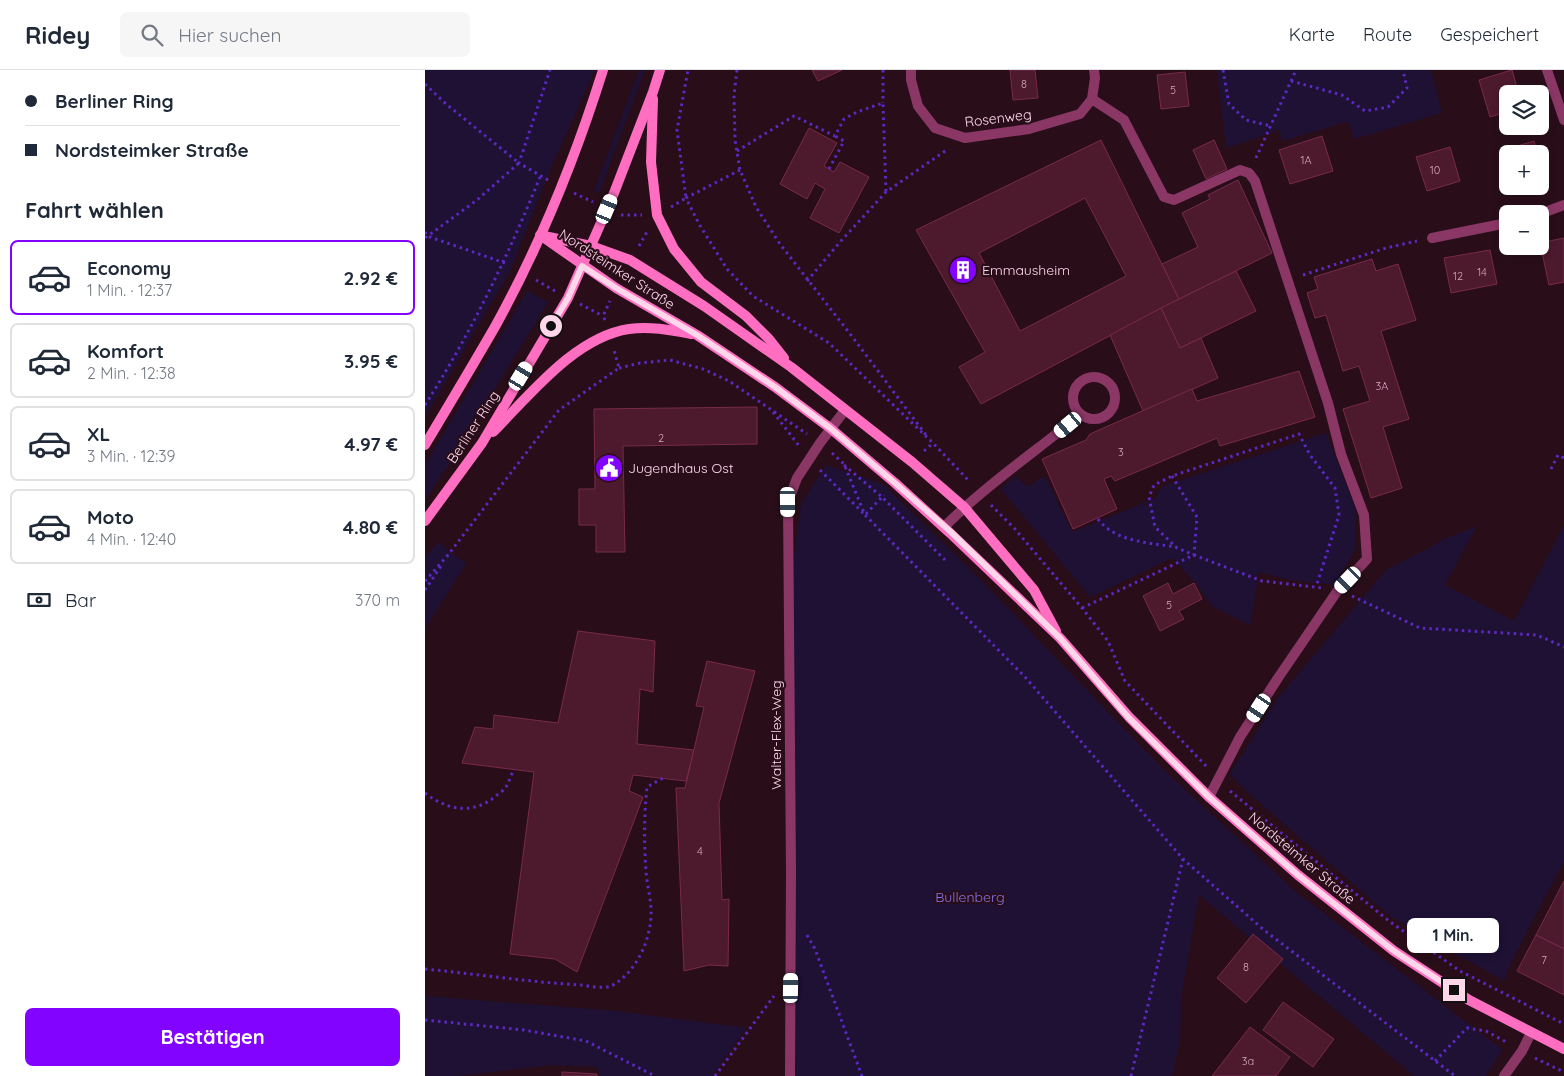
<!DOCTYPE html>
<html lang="de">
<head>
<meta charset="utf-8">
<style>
  :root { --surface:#fff; --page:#f6f6f7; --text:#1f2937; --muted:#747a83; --line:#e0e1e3; --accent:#8203ff }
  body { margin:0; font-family:Quicksand,sans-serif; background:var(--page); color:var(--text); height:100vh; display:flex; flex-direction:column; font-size:19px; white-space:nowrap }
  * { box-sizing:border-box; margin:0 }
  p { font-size:16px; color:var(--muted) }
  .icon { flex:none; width:28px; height:28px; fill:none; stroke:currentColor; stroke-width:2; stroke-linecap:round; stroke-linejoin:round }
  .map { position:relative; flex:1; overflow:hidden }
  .drawer { display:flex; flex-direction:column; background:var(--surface); width:425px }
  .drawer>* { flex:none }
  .banner { display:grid; align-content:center; height:110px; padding:0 25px; background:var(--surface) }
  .tools { position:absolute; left:1074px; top:15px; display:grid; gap:10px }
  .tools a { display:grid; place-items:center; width:50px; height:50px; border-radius:8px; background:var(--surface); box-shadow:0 2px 8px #0003; font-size:25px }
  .end { position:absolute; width:22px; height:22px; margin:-11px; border:6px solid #ffd7ea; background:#111; box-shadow:0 0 0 2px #111 }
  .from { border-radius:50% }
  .bubble { position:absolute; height:35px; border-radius:8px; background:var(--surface); box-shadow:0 2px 8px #0003; font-size:16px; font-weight:700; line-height:35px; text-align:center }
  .car { position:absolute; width:15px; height:30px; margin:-15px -8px; border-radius:6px; box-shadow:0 0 4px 1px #0007; background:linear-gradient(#fff 24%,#345 0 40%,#fff 0 76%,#345 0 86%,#fff 0) }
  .banner b { display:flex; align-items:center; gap:18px; height:48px; font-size:19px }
  .banner b+b { border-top:1px solid var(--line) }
  .banner i { width:12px; height:12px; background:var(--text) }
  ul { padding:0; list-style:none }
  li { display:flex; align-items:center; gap:15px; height:75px; margin:0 10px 8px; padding:0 15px; border:2px solid var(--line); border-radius:8px }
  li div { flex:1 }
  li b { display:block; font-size:19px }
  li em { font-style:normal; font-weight:700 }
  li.on { border-color:var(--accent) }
  li>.icon { width:45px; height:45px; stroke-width:1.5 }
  h2 { padding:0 25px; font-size:22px; line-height:60px }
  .pay { display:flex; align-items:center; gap:12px; height:55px; padding:0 25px; font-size:19px }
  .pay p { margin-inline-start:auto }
  .action { display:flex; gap:10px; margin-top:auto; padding:10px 25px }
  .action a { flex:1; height:58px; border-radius:8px; background:var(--accent); color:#fff; font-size:20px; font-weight:700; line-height:58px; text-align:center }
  header { display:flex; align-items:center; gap:30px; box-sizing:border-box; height:70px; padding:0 25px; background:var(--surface); border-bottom:1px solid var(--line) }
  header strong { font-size:24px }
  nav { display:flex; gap:28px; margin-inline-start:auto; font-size:18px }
  .search { width:350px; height:45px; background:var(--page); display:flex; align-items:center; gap:12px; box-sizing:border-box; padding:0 18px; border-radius:8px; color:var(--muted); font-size:19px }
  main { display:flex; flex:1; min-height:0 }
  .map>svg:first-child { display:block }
</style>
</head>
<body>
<header>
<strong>Ridey</strong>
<div class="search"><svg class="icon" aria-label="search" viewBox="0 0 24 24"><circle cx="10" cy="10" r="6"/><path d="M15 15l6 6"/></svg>Hier suchen</div>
<nav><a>Karte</a><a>Route</a><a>Gespeichert</a></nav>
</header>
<main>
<section class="drawer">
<div class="banner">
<b><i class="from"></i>Berliner Ring</b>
<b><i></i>Nordsteimker Straße</b>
</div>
<h2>Fahrt wählen</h2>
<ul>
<li class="on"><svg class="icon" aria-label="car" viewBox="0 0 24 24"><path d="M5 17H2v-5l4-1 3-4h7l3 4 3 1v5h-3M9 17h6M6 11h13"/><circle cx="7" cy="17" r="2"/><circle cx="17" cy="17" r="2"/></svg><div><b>Economy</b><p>1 Min. · 12:37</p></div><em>2.92 €</em></li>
<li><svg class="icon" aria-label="car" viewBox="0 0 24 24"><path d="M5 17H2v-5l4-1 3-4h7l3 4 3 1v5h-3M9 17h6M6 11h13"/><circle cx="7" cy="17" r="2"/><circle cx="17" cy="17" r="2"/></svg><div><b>Komfort</b><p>2 Min. · 12:38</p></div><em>3.95 €</em></li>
<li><svg class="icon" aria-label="car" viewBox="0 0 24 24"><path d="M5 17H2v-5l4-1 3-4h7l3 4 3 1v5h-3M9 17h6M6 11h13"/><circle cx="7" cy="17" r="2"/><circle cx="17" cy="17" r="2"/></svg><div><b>XL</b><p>3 Min. · 12:39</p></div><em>4.97 €</em></li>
<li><svg class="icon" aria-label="car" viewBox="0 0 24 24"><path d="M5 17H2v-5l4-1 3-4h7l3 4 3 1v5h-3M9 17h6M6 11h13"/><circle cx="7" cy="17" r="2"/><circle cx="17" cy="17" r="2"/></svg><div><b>Moto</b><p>4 Min. · 12:40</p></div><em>4.80 €</em></li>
</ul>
<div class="pay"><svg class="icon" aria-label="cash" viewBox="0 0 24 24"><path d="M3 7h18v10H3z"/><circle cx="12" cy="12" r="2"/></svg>Bar<p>370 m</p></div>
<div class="action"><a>Bestätigen</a></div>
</section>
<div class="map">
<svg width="1139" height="1006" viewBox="0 0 1139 1006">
  <rect width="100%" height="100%" fill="#290e1a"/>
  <!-- green -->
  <g fill="#1e1134">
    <polygon points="0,0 170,0 126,98 85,201 0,347"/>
    <polygon points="214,0 220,0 174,123 169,121"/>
    <polygon points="792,0 1006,0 1017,43 929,69 923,51 858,71 854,60 801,78"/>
    <polygon points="102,221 123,232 26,391 0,430 0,395"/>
    <polygon points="901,363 931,440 930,479 910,515 865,510 834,502 825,555 787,536 770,512 747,488 665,527 576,419 591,406 602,417 620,406 647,462 731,428 734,420 741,415"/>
    <polygon points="401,395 458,414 553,507 742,703 871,822 1078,980 1060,1006 989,1006 774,825 756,927 755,972 747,1006 365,1006 364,523 376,434"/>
    <polygon points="1139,455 1139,791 1084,896 1079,911 966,847 819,719 805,704 852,629 961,500 1020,469 1052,456 1020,515 1089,551"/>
    <polygon points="13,472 41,494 0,558 0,487"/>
    <polygon points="0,926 191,941 322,958 287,1006 174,1006 173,997 127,995 32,1006 0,1006"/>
  </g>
  <!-- building -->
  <g fill="#4c192d" stroke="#792a49" fill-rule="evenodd">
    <polygon points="387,0 417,0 393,11"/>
    <polygon points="585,0 610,0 613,28 588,30"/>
    <polygon points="1087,0 1094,24 1082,24 1082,42 1065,47 1054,10"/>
    <polygon points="760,2 764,36 736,39 732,5"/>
    <polygon points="384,58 412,73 399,96 409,102 415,92 444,107 414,163 385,148 400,119 390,113 382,129 355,114"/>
    <polygon points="897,66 908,101 865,114 854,80"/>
    <path d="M676 70 754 229 556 334 534 297 560 282 491 160ZM660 128 701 206 595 261 554 183Z"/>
    <polygon points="789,70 802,99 781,109 768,80"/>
    <polygon points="1109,71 1113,84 1083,84 1082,79"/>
    <polygon points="1025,77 1035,111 1002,121 991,87"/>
    <polygon points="1115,89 1120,106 1115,107"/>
    <polygon points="813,110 847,183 754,229 737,194 773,177 757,143 785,129 783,125"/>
    <polygon points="1139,168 1139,212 1124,215 1115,173"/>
    <polygon points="1065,180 1072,214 1026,223 1019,188"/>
    <polygon points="947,189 951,201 973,194 991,250 956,261 984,349 958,357 977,418 946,428 918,339 945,331 934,296 918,301 901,245 890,248 882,223 893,219 889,207"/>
    <polygon points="811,201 831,241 755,278 736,238"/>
    <polygon points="736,238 755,278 776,268 793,308 718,341 685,265"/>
    <polygon points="874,301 890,347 795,376 792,368 690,411 686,406 679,409 692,439 648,459 617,389 661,370 665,364 767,319 772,331"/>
    <polygon points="332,337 332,374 198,376 200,482 171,482 171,455 154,455 154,419 170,419 169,339"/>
    <polygon points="743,513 748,524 769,513 777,529 754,541 759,549 735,561 718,526"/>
    <polygon points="153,561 230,571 228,622 215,619 212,674 269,680 261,711 208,705 204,721 218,727 152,902 130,889 85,884 109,702 37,693 50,657 68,659 69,645 133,653"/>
    <polygon points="282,591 330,601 294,733 297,830 304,829 303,896 284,895 259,901 251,718 260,718 279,637 271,636"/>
    <polygon points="1139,811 1139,879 1111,865"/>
    <polygon points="828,864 858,889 821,933 792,908"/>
    <polygon points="1111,865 1139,879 1139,925 1092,901"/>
    <polygon points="858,932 909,969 888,997 838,960"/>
    <polygon points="825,957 865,987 851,1006 787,1006"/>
    <polygon points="137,1002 172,1004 172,1006 137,1006"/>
  </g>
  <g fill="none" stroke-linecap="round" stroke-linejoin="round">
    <!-- path -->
    <g stroke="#5d28c2" stroke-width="3" stroke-dasharray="2.5 4" stroke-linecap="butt">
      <polyline points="312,0 309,25 310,70 315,100 331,137 355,174 429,269 501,365"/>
      <polyline points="458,0 458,33"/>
      <polyline points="798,0 804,34 821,50 846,56"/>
      <polyline points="866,11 917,25 940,41 963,37 982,18 978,0"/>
      <polyline points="0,14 21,34 94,93 52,130 0,168"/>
      <polyline points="312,81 369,46 410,66 419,49 432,42 458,33 461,122"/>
      <polyline points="831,88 871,0"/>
      <polyline points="404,99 419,71 410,66"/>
      <polyline points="315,100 261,128 274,154 302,199 328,226 404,273 508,373 545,412"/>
      <polyline points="123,110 94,93 125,0"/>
      <polyline points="149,123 168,132"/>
      <polyline points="246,137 261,128 252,60 263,0"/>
      <polyline points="196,145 217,145"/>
      <polyline points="0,162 2,166 80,193"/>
      <polyline points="214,176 223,160"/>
      <polyline points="878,205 961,178 992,171"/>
      <polyline points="111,210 130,221"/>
      <polyline points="382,211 415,172 461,122 523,79"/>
      <polyline points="155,234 178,246"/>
      <polyline points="180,250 178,246 185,231"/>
      <polyline points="194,298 215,293 245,290 278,299 304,311 382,364"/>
      <path d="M0 335C46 263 83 186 115 107"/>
      <polyline points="348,342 375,377"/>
      <polyline points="499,381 508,373"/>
      <polyline points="407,383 419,394 440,445 600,607 758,789 839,860 1030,1006"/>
      <polyline points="419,395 457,427 520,490"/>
      <polyline points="1126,399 1133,385 1139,388"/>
      <polyline points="395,400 440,445 459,425"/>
      <polyline points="747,406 772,447 769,485 752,478 730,457 724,427 729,415 747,406 874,364 885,385 910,418 914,445 891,517"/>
      <polyline points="566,435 589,458 657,538 683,571 700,611 782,697"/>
      <path d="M673 449C690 472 726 473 751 477"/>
      <polyline points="0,511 23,485 134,340 194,298 189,280"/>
      <polyline points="0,520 16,496"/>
      <polyline points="927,526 995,558 1112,565 1139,577"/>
      <polyline points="657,538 769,485 837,511 897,518"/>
      <polyline points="805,721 964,851 1035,901 1139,954"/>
      <path d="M0 723C23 741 49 745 72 725 75 723 79 720 81 717 84 712 86 705 89 699"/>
      <polyline points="382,865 390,879 437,1006"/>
      <path d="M0 899C52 904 103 912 156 915 164 916 178 919 186 916 210 904 225 872 226 846 227 832 222 816 221 801 219 773 219 745 222 717L238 708"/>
      <polyline points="0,950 99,960 161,971 230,1006"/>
      <polyline points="1110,988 1139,1002"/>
      <polyline points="1010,991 1042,958 1061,961 1083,973"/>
      <polyline points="290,1006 349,926"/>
      <polyline points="706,1006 758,789"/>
    </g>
    <!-- lane -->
    <g stroke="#8b3766" stroke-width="10">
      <polyline points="667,29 699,50 739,127 749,130 815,100 824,103 830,111 903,333 916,384 939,445 942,489 913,520 853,608 815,667 784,727"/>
      <circle cx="669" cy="328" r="21"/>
      <path d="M519 457C561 415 610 382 655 345"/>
    </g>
    <!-- street -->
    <g stroke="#8b3766" stroke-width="10">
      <polyline points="486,0 486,10 493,36 510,58 540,68 604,59 655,44 667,29 670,8 669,0"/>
      <polyline points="1122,0 1139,50"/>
      <polyline points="1115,144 1139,135"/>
      <polyline points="1007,168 1082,153"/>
      <polyline points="365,1006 366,801 363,432 372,408 395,373 420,340"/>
      <polyline points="1079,1006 1097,981 1106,963"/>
    </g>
    <!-- secondary -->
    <g stroke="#ff6ec1" stroke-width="10">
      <polyline points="228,29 226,92 232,145 249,179 276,212 321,246 344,269 359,288"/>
      <polyline points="115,165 191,218 272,265 350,317 405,358 470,413 525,463 635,568 704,647 784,727 873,805 969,881 1044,930 1139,979"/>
      <polyline points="119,166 166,176 205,190 279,236 366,297 487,392 539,437 609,520 631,561"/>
      <path d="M68 362C105 325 150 267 204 259 225 256 245 260 266 264"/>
      <path d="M0 375C24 335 48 295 71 255 115 175 151 86 178 0"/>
      <polyline points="0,451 57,373 143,228 189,123 228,22 235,0"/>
    </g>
  </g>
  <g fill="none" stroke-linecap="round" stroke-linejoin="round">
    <!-- route -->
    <polyline stroke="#ffd7ea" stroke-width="6" points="126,256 143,228 157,196 191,218 272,265 350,317 405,358 470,413 526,462 635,568 704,648 784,727 873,805 969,881 1029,920"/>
  </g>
  <!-- icons -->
  <defs>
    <symbol id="building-disc" viewBox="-11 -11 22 22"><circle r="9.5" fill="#8203ff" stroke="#290e1a"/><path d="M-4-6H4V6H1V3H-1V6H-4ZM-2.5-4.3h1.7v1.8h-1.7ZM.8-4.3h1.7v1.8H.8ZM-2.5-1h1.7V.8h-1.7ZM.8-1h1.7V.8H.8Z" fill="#fff"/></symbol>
    <symbol id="civic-disc" viewBox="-11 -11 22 22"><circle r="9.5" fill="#8203ff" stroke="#290e1a"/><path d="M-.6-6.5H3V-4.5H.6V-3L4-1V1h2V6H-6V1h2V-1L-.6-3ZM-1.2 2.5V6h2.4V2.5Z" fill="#fff"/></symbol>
  </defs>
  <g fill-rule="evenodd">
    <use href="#building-disc" x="522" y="184" width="32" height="32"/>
    <use href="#civic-disc" x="168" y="382" width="32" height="32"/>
  </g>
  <g text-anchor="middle" stroke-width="4.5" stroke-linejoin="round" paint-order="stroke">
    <!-- number labels -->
    <g font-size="11" fill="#d2a8bb">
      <text x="599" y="18">8</text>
      <text x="748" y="24">5</text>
      <text x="881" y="94">1A</text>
      <text x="1010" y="104">10</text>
      <text x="1057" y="206">14</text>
      <text x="1033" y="210">12</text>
      <text x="957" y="320">3A</text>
      <text x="236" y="372">2</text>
      <text x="696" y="386">3</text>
      <text x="744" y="539">5</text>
      <text x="275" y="785">4</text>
      <text x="1119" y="894">7</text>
      <text x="821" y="901">8</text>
      <text x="823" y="995">3a</text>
    </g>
    <!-- street labels -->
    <g font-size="14" fill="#ffd7ea" stroke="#290e1a">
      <text transform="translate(573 48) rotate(-7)" y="5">Rosenweg</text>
      <text transform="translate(192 199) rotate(33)" y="5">Nordsteimker Straße</text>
      <text transform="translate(48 357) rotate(-57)" y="5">Berliner Ring</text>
      <text transform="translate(351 665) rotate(-90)" y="5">Walter-Flex-Weg</text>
      <text transform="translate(877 788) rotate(40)" y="5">Nordsteimker Straße</text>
    </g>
    <!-- poi labels -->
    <g font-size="14" fill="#ffd7ea" stroke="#290e1a" text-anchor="start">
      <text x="557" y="205">Emmausheim</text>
      <text x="203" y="403">Jugendhaus Ost</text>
    </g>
    <!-- park labels -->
    <g font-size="14" fill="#8573eb" stroke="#290e1a">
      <text x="545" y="832">Bullenberg</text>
    </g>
  </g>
</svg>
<div class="tools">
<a><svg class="icon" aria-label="layers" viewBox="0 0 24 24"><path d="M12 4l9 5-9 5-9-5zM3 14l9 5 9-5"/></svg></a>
<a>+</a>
<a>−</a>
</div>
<i class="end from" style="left:126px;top:256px"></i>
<i class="end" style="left:1029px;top:920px"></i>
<div class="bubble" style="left:982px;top:848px;width:92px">1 Min.</div>
<i class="car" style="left:182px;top:139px;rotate:23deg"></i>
<i class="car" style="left:96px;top:306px;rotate:31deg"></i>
<i class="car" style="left:643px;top:355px;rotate:230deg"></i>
<i class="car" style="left:363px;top:432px;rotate:179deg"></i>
<i class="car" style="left:923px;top:510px;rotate:224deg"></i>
<i class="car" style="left:834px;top:638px;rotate:213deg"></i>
<i class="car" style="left:366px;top:918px;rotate:1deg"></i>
</div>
</main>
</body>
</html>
